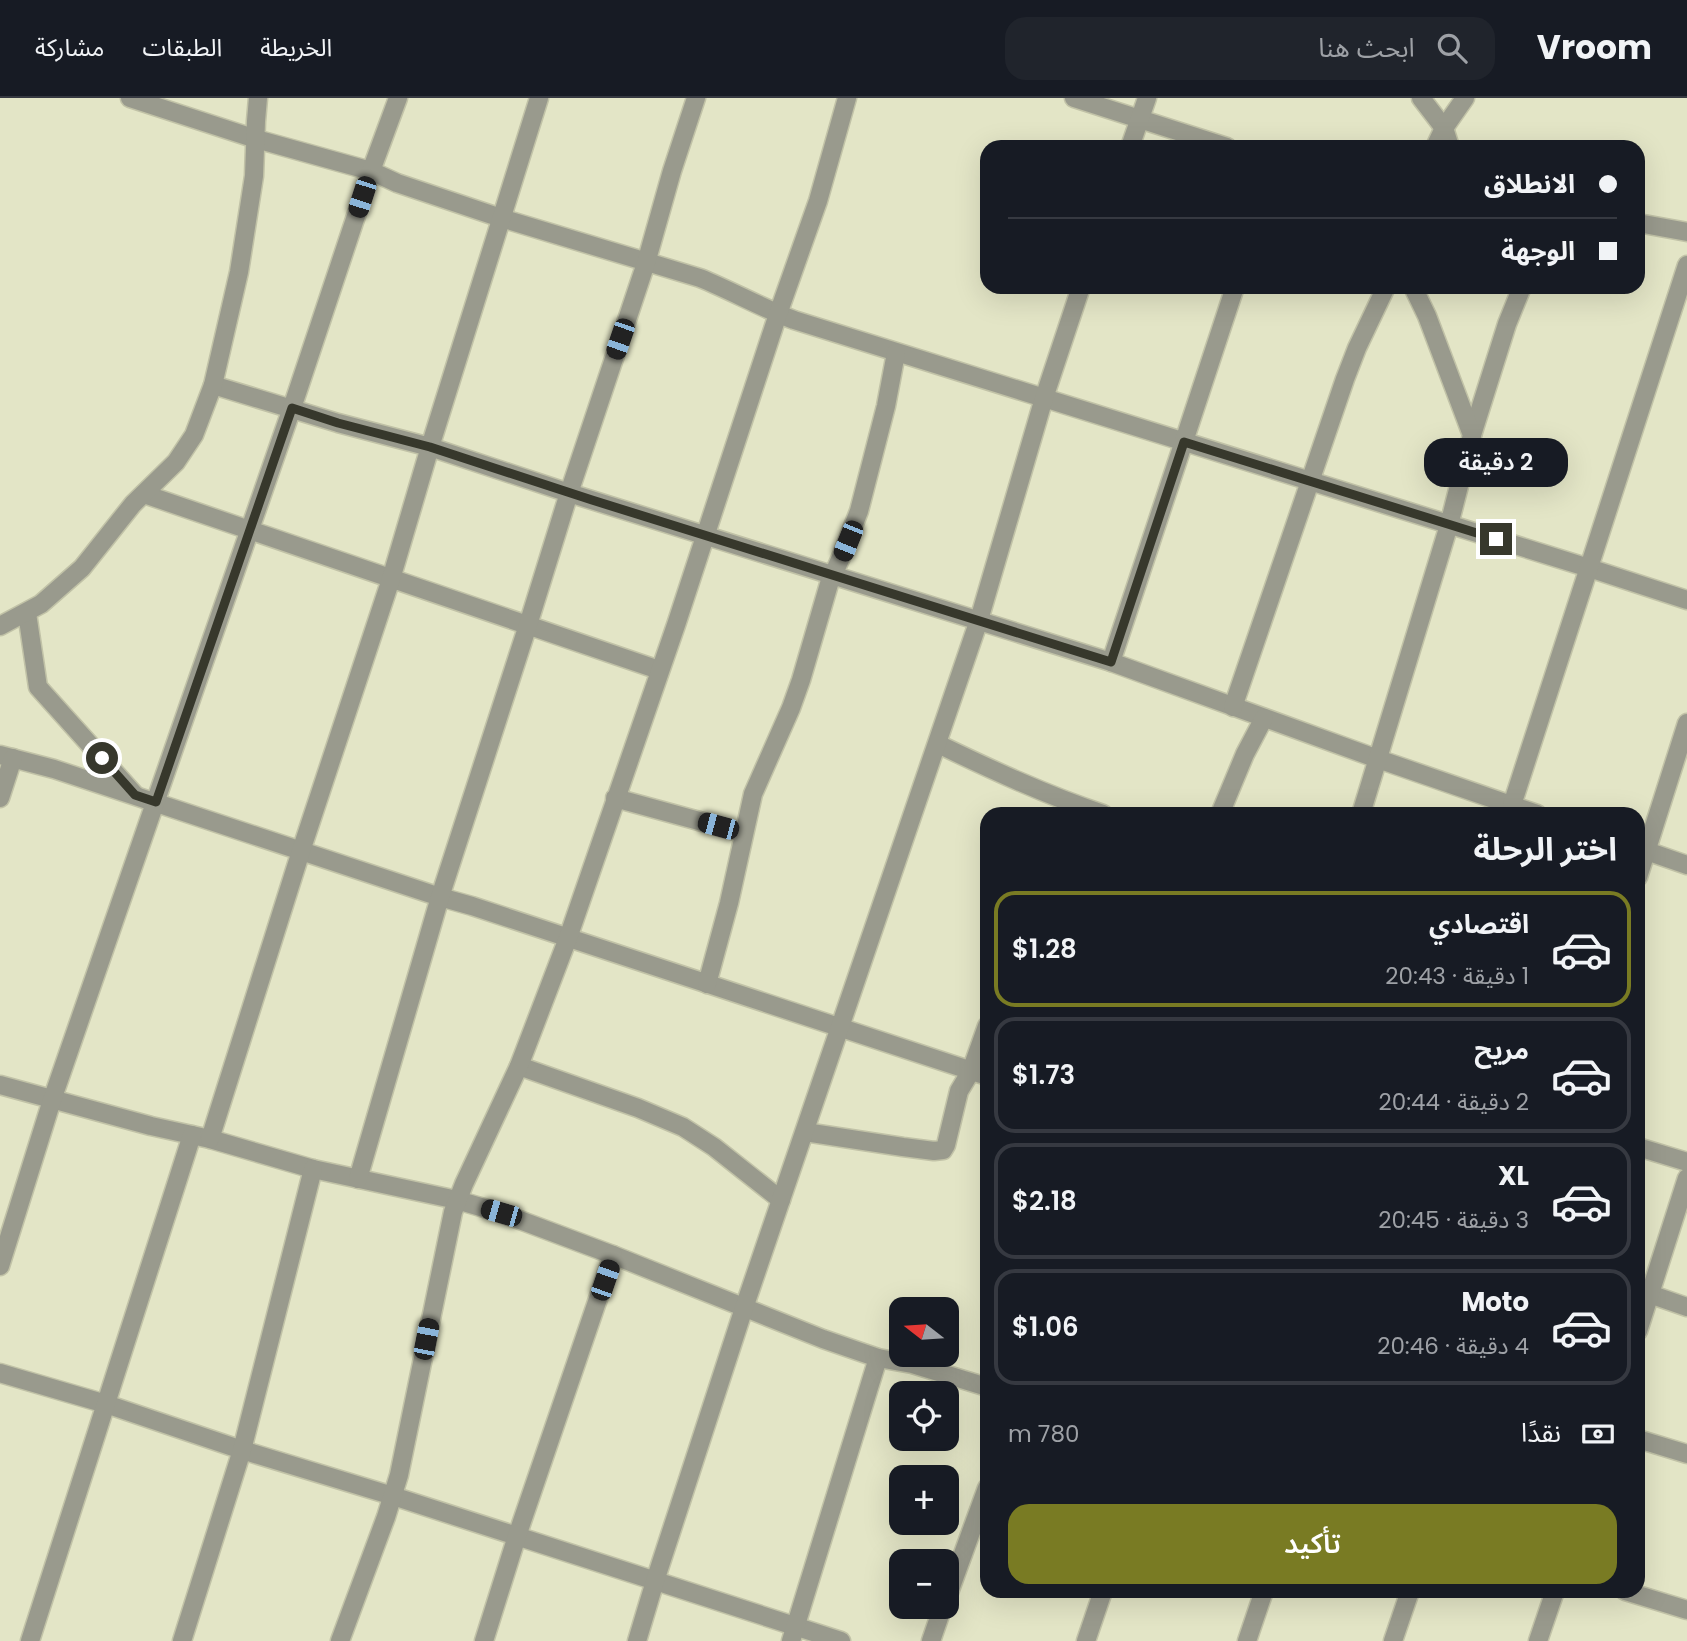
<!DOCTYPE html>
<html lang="ar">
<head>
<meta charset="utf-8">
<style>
  :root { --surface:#171b24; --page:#20242c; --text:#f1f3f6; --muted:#9ea1a6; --line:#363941; --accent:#797b23 }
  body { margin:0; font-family:Poppins,"Noto Sans Arabic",sans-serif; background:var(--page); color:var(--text); direction:rtl; height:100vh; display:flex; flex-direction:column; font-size:26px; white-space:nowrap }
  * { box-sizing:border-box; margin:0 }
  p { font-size:23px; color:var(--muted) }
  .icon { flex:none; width:38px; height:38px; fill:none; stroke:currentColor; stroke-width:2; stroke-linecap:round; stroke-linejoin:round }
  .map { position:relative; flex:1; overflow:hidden; direction:ltr }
  .drawer { position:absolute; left:980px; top:709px; width:665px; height:791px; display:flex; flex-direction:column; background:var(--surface); border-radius:21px; box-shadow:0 7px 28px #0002; direction:rtl }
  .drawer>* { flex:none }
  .top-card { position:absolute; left:980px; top:42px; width:665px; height:154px; border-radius:21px; box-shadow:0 7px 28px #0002; direction:rtl; display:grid; align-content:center; height:154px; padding:0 28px; background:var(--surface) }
  .needle { width:46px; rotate:287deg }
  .controls { position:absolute; left:889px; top:1199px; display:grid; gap:14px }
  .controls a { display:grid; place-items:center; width:70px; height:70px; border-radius:14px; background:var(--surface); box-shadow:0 7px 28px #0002; font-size:35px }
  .end { position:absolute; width:32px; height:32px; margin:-16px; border:9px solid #37382c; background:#fff; box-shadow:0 0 0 4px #fff }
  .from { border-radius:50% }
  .bubble { position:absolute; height:49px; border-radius:21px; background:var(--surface); box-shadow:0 7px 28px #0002; font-size:23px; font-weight:600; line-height:49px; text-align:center; direction:rtl }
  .car { position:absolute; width:21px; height:42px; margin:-21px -10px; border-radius:9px; box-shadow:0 0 5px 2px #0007; background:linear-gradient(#222 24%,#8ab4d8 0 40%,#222 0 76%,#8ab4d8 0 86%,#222 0) }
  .top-card b { display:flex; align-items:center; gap:24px; height:66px; font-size:26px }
  .top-card b+b { border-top:2px solid var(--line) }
  .top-card i { width:18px; height:18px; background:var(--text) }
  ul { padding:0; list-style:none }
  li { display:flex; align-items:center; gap:21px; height:116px; margin:0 14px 10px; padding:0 14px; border:4px solid var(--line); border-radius:21px }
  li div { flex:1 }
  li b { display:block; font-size:26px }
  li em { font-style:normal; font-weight:600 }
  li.current { border-color:var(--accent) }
  li>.icon { width:63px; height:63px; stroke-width:1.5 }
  h2 { padding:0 28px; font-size:32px; line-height:84px }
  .pay { display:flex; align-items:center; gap:18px; height:77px; padding:0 28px; font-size:26px }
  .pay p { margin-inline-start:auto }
  .cta { display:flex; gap:14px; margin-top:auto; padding:14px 28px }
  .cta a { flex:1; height:80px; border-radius:21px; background:var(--accent); color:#fff; font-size:28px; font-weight:600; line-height:80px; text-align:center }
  header { display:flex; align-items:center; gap:42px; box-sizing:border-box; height:98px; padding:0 35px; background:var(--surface); border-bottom:2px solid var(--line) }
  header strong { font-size:33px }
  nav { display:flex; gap:38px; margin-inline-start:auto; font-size:24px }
  .search { width:490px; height:63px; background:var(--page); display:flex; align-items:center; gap:18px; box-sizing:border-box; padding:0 24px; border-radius:21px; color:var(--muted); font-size:26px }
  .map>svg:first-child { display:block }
</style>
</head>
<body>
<header>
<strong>Vroom</strong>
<div class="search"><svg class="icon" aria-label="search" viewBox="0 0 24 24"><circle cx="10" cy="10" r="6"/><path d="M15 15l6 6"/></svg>ابحث هنا</div>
<nav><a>الخريطة</a><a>الطبقات</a><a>مشاركة</a></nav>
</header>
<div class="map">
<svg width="1687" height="1543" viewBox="0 0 1687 1543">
  <rect width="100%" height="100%" fill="#e3e5c6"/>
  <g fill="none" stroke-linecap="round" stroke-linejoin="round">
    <defs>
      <g id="street">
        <path d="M130 0 256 41 371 73 397 85 501 120 700 180C732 193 762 210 794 222L1589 470 1687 502"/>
        <polyline points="1074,0 1227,49"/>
        <polyline points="1421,0 1444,30 1450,49"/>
        <polyline points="1130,49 1147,0"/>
        <polyline points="1435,49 1444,30 1465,0"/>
        <polyline points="1638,125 1687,134"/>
        <polyline points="213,287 338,325 430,349 569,395 1111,564 1378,661 1537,716"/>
        <polyline points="1472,337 1507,226 1522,189"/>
        <polyline points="144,396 659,572"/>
        <polyline points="27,515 38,589 135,697"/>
        <polyline points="0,528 41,506 82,470 133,406 176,364 194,337 213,287 239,174 254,78 256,23 258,0"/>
        <polyline points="1111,564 1235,189"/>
        <polyline points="1233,609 1345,281 1357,250 1386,189"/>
        <path d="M938 646C992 672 1046 697 1103 716"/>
        <polyline points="0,657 54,671 440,799 472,808 987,978"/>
        <polyline points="0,700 13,660"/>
        <polyline points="615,700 743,735"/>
        <polyline points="1512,707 1687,167"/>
        <polyline points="1220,716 1245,656 1264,620"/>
        <polyline points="1361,716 1449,427 1472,337 1427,218 1413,189"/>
        <polyline points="1638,750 1687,767"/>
        <polyline points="1638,779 1687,625"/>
        <polyline points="707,886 729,805 753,696 791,610 801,582 829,486 842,457 859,413 886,308 896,255"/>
        <polyline points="519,968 638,1010 683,1029 714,1049 781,1102"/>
        <polyline points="0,987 151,1028 210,1041 313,1071 457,1102 501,1115 613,1157 823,1241 878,1260 912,1266 987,1289"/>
        <polyline points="805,1034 903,1049 934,1053 943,1052 946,1047 959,993 971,973 987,928"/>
        <polyline points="210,1041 301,753 391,481 430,349 539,0"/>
        <polyline points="1638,1049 1687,1064"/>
        <polyline points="358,1081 440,799 528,527 569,395 646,165 672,73 696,0"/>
        <polyline points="0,1168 52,1002 292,310 371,73 398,0"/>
        <polyline points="1638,1192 1687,1209"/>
        <polyline points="1638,1233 1687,1080"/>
        <polyline points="0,1275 106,1306 242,1352 393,1398 841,1543"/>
        <polyline points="1638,1341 1687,1356"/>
        <polyline points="1625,1493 1687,1512"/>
        <polyline points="947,1500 987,1390"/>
        <polyline points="30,1543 192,1037"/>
        <polyline points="182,1543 242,1352 313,1071"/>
        <polyline points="340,1543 386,1419 399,1377 453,1114 464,1086 519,968 568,840 676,527 778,216 818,103 847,0"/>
        <polyline points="484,1543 517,1438 613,1157"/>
        <polyline points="637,1543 655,1483 744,1210 979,522 1044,300 1081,189"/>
        <polyline points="791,1543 878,1260"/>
        <polyline points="931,1543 943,1508"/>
        <polyline points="1086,1543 1103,1493"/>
        <polyline points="1247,1543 1264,1493"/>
        <polyline points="1393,1543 1410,1493"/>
        <polyline points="1538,1543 1555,1493"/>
      </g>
    </defs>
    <!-- street casing -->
    <use href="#street" stroke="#c1c2a7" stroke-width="21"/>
    <!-- street -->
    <use href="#street" stroke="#999a8d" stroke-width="18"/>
  </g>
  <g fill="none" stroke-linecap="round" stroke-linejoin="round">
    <!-- route -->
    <polyline stroke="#37382c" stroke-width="9" points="102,660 135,697 156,704 292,310 338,325 430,349 592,402 1111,564 1184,344 1496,441"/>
  </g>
</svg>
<div class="controls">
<a><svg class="needle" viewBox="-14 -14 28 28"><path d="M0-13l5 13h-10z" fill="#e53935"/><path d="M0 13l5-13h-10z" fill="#9ea1a6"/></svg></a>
<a><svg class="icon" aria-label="locate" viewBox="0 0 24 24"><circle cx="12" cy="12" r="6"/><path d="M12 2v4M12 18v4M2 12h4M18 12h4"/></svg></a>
<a>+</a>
<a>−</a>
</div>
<i class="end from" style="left:102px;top:660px"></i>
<i class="end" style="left:1496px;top:441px"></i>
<div class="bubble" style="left:1424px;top:340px;width:144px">2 دقيقة</div>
<i class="car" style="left:362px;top:99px;rotate:198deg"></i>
<i class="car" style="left:620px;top:241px;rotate:199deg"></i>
<i class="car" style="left:848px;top:443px;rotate:202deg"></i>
<i class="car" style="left:718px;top:728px;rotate:285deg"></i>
<i class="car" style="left:501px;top:1115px;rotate:286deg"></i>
<i class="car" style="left:605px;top:1182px;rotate:19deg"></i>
<i class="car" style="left:426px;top:1241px;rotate:11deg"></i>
<div class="top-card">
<b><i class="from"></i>الانطلاق</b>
<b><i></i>الوجهة</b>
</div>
<section class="drawer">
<h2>اختر الرحلة</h2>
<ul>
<li class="current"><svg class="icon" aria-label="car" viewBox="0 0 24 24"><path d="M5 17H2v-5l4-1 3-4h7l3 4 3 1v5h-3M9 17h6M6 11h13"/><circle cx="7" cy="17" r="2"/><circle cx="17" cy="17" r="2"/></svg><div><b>اقتصادي</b><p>1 دقيقة · 20:43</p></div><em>$1.28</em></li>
<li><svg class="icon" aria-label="car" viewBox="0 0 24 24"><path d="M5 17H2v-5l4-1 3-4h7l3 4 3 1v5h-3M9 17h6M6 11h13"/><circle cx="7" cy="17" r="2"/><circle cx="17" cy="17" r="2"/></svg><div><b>مريح</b><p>2 دقيقة · 20:44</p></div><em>$1.73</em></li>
<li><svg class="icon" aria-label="car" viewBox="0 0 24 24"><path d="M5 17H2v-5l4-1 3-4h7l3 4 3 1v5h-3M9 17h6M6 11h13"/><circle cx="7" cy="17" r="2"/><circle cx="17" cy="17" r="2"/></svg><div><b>XL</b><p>3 دقيقة · 20:45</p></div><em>$2.18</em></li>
<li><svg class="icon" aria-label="car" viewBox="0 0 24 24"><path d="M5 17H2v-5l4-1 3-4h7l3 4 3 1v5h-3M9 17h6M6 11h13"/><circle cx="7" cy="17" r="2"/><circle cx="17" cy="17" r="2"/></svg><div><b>Moto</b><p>4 دقيقة · 20:46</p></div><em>$1.06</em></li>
</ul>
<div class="pay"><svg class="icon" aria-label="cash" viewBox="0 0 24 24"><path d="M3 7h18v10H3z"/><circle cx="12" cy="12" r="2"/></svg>نقدًا<p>780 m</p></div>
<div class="cta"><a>تأكيد</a></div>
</section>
</div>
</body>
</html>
